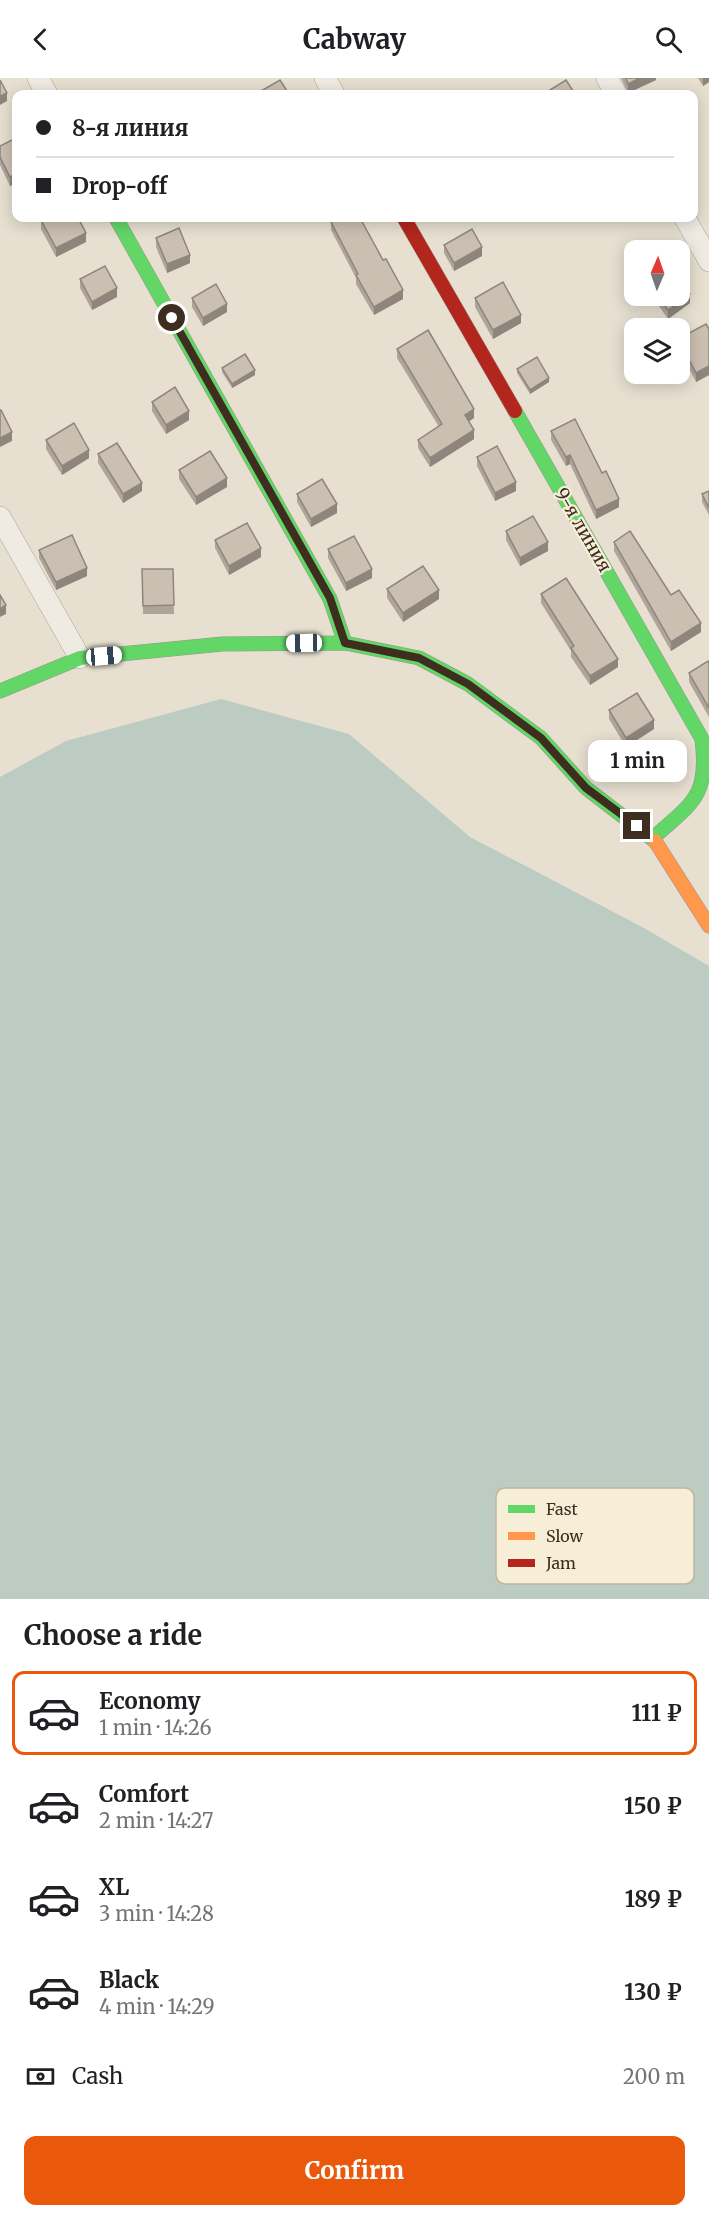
<!DOCTYPE html>
<html lang="en">
<head>
<meta charset="utf-8">
<style>
  :root { --surface:#fff; --page:#f6f6f6; --text:#202124; --muted:#757577; --line:#e0e0e0; --accent:#ea580c }
  body { margin:0; font-family:Merriweather,serif; background:var(--page); color:var(--text); height:100vh; display:flex; flex-direction:column; font-size:22px; white-space:nowrap }
  * { box-sizing:border-box; margin:0 }
  p { font-size:20px; color:var(--muted) }
  .icon { flex:none; width:33px; height:33px; fill:none; stroke:currentColor; stroke-width:2; stroke-linecap:round; stroke-linejoin:round }
  .map { position:relative; height:1521px; overflow:hidden }
  .panel { display:flex; flex-direction:column; background:var(--surface); flex:1 }
  .panel>* { flex:none }
  .top-card { position:absolute; left:12px; top:12px; width:686px; height:132px; border-radius:12px; box-shadow:0 3px 15px #0003; display:grid; align-content:center; height:132px; padding:0 24px; background:var(--surface) }
  .needle { width:39px; rotate:2deg }
  .buttons { position:absolute; left:624px; top:162px; display:grid; gap:12px }
  .buttons a { display:grid; place-items:center; width:66px; height:66px; border-radius:12px; background:var(--surface); box-shadow:0 3px 15px #0003; font-size:30px }
  .end { position:absolute; width:27px; height:27px; margin:-14px; border:8px solid #3d2e20; background:#fff; box-shadow:0 0 0 3px #fff }
  .from { border-radius:50% }
  .bubble { position:absolute; height:42px; border-radius:12px; background:var(--surface); box-shadow:0 3px 15px #0003; font-size:20px; font-weight:700; line-height:42px; text-align:center }
  .car { position:absolute; width:18px; height:36px; margin:-18px -9px; border-radius:8px; box-shadow:0 0 4px 2px #0007; background:linear-gradient(#fff 24%,#345 0 40%,#fff 0 76%,#345 0 86%,#fff 0) }
  .top-card b { display:flex; align-items:center; gap:21px; height:57px; font-size:22px }
  .top-card b+b { border-top:2px solid var(--line) }
  .top-card i { width:15px; height:15px; background:var(--text) }
  ul { padding:0; list-style:none }
  li { display:flex; align-items:center; gap:18px; height:84px; margin:0 12px 9px; padding:0 12px; border:3px solid transparent; border-radius:12px }
  li div { flex:1 }
  li b { display:block; font-size:22px }
  li em { font-style:normal; font-weight:700 }
  li.active { border-color:var(--accent) }
  li>.icon { width:54px; height:54px; stroke-width:1.5 }
  h2 { padding:0 24px; font-size:27px; line-height:72px }
  .pay { display:flex; align-items:center; gap:15px; height:66px; padding:0 24px; font-size:22px }
  .pay p { margin-inline-start:auto }
  .primary-button { display:flex; gap:12px; margin-top:auto; padding:12px 24px }
  .primary-button a { flex:1; height:69px; border-radius:12px; background:var(--accent); color:#fff; font-size:24px; font-weight:700; line-height:69px; text-align:center }
  header { display:flex; justify-content:space-between; align-items:center; height:78px; padding:0 24px; background:var(--surface); font-size:27px; font-weight:700 }
  .map>svg:first-child { display:block }
</style>
</head>
<body>
<header><svg class="icon" aria-label="back" viewBox="0 0 24 24"><path d="M15 5l-7 7 7 7"/></svg>Cabway<svg class="icon" aria-label="search" viewBox="0 0 24 24"><circle cx="10" cy="10" r="6"/><path d="M15 15l6 6"/></svg></header>
<div class="map">
<svg width="709" height="1521" viewBox="0 0 709 1521">
  <rect width="100%" height="100%" fill="#e7e0d1"/>
  <!-- water -->
  <polygon fill="#bcccc2" points="221,621 349,656 470,759 644,850 709,888 709,1521 0,1521 0,699 66,663"/>
  <g fill="none" stroke-linecap="round" stroke-linejoin="round">
    <defs>
      <g id="street">
        <polyline points="38,0 47,16"/>
        <polyline points="325,0 334,16"/>
        <polyline points="607,0 616,16"/>
        <polyline points="685,140 709,183"/>
        <polyline points="0,439 80,580"/>
      </g>
      <g id="fast">
        <polyline points="116,140 330,521 345,565"/>
        <path d="M515 333 702 661C709 719 693 724 653 760"/>
        <polyline points="0,613 80,580 222,566 345,565 419,580 468,606 541,660 586,710 655,763"/>
      </g>
      <polyline id="slow" points="655,763 709,848"/>
      <polyline id="jam" points="404,140 515,333"/>
    </defs>
    <!-- street casing -->
    <use href="#street" stroke="#ada599" stroke-width="22"/>
    <!-- fast casing -->
    <use href="#fast" stroke="#9c958a" stroke-width="15"/>
    <!-- slow casing -->
    <use href="#slow" stroke="#9c958a" stroke-width="15"/>
    <!-- jam casing -->
    <use href="#jam" stroke="#9c958a" stroke-width="15"/>
    <!-- street -->
    <use href="#street" stroke="#efebe3" stroke-width="21"/>
    <!-- fast -->
    <use href="#fast" stroke="#63d668" stroke-width="14"/>
    <!-- slow -->
    <use href="#slow" stroke="#ff974d" stroke-width="14"/>
    <!-- jam -->
    <use href="#jam" stroke="#b3261e" stroke-width="14"/>
  </g>
  <!-- wall -->
  <g fill="#afa499">
    <polygon points="621,0 656,0 656,2 628,15"/>
    <polygon points="698,0 709,0 709,4 703,8"/>
    <polygon points="16,60 16,105 10,108 0,87 0,68"/>
    <polygon points="41,142 86,164 56,179 41,151"/>
    <polygon points="331,144 403,221 374,237 356,206 356,200 331,152"/>
    <polygon points="156,160 190,185 167,195 156,169"/>
    <polygon points="444,167 482,178 454,193 444,175"/>
    <polygon points="80,201 117,219 92,232 80,210"/>
    <polygon points="652,218 680,218 690,225 668,241"/>
    <polygon points="192,220 227,234 203,248 192,229"/>
    <polygon points="475,220 521,245 493,261 475,229"/>
    <polygon points="709,251 709,297 696,304 680,273 680,260"/>
    <polygon points="397,271 474,340 468,344 474,361 430,389 418,370 418,362 439,349 397,280"/>
    <polygon points="222,290 255,297 232,310 222,294"/>
    <polygon points="517,291 549,304 530,316 517,295"/>
    <polygon points="152,324 189,342 166,356 152,333"/>
    <polygon points="551,353 619,429 596,441 570,386 566,388 551,362"/>
    <polygon points="46,362 89,380 62,397 46,371"/>
    <polygon points="98,376 142,413 123,425 98,385"/>
    <polygon points="477,379 516,413 495,423 477,388"/>
    <polygon points="179,392 227,409 196,427 179,401"/>
    <polygon points="709,413 709,437 702,424 702,416"/>
    <polygon points="297,416 337,435 311,449 297,424"/>
    <polygon points="506,453 548,473 520,488 506,462"/>
    <polygon points="215,462 261,479 229,497 215,470"/>
    <polygon points="614,464 671,517 701,554 671,573 614,473"/>
    <polygon points="328,471 372,500 346,513 328,480"/>
    <polygon points="39,472 87,498 56,512 39,480"/>
    <polygon points="142,491 173,491 174,536 143,536"/>
    <polygon points="387,511 439,521 403,544 387,520"/>
    <polygon points="541,516 618,589 590,607 571,579 571,573 541,525"/>
    <polygon points="709,585 709,639 689,604 689,595"/>
    <polygon points="609,632 654,651 626,669 609,641"/>
  </g>
  <!-- shaded-wall -->
  <g fill="#8e867d">
    <polygon points="640,0 656,0 656,2 628,15 628,6"/>
    <polygon points="703,0 709,0 709,4 703,8"/>
    <polygon points="7,15 7,23 0,27 0,18"/>
    <polygon points="16,96 16,105 10,108 10,99"/>
    <polygon points="86,155 86,164 56,179 56,170"/>
    <polygon points="482,169 482,178 454,193 454,185"/>
    <polygon points="190,177 190,185 167,195 167,186"/>
    <polygon points="117,210 117,219 92,232 92,224"/>
    <polygon points="403,212 403,221 374,237 374,229"/>
    <polygon points="690,216 690,225 668,241 668,232"/>
    <polygon points="227,226 227,234 203,248 203,240"/>
    <polygon points="521,237 521,245 493,261 493,252"/>
    <polygon points="709,288 709,297 696,304 696,295"/>
    <polygon points="255,292 255,297 232,310 232,306"/>
    <polygon points="549,300 549,304 530,316 530,312"/>
    <polygon points="474,331 474,340 465,346 465,337"/>
    <polygon points="189,333 189,342 166,356 166,347"/>
    <polygon points="474,352 474,361 430,389 430,380"/>
    <polygon points="12,354 12,363 0,369 0,360"/>
    <polygon points="89,372 89,380 62,397 62,388"/>
    <polygon points="570,377 570,386 566,388 566,379"/>
    <polygon points="227,400 227,409 196,427 196,419"/>
    <polygon points="516,404 516,413 495,423 495,415"/>
    <polygon points="142,405 142,413 123,425 123,416"/>
    <polygon points="619,421 619,429 596,441 596,432"/>
    <polygon points="337,426 337,435 311,449 311,441"/>
    <polygon points="548,464 548,473 520,488 520,480"/>
    <polygon points="261,470 261,479 229,497 229,488"/>
    <polygon points="87,490 87,498 56,512 56,504"/>
    <polygon points="372,491 372,500 346,513 346,505"/>
    <polygon points="439,512 439,521 403,544 403,535"/>
    <polygon points="6,527 6,536 0,539 0,531"/>
    <polygon points="701,545 701,554 671,573 671,564"/>
    <polygon points="618,581 618,589 590,607 590,598"/>
    <polygon points="654,642 654,651 626,669 626,660"/>
  </g>
  <!-- building -->
  <g fill="#cbbfb2" stroke="#8e867d" stroke-width="1.5">
    <polygon points="626,0 640,0 628,6"/>
    <polygon points="0,2 7,15 0,18"/>
    <polygon points="280,2 289,16 256,16"/>
    <polygon points="566,2 575,16 553,16 550,12"/>
    <polygon points="16,60 16,96 10,99 0,79 0,68"/>
    <polygon points="46,140 78,140 86,155 56,170 41,142"/>
    <polygon points="338,140 360,140 383,182 386,181 403,212 374,229 356,197 358,196 331,144"/>
    <polygon points="179,150 190,177 167,186 156,160"/>
    <polygon points="472,151 482,169 454,185 444,167"/>
    <polygon points="105,188 117,210 92,224 80,201"/>
    <polygon points="680,202 690,216 668,232 658,218 680,218"/>
    <polygon points="503,204 521,237 493,252 475,220"/>
    <polygon points="216,206 227,226 203,240 192,220"/>
    <polygon points="706,246 709,251 709,288 696,295 680,264 680,260"/>
    <polygon points="428,252 474,331 465,337 474,352 430,380 418,362 442,346 397,271"/>
    <polygon points="245,276 255,292 232,306 222,290"/>
    <polygon points="537,279 549,300 530,312 517,291"/>
    <polygon points="175,309 189,333 166,347 152,324"/>
    <polygon points="0,332 1,332 12,354 0,360"/>
    <polygon points="575,341 602,395 606,393 619,421 596,432 570,377 566,379 551,353"/>
    <polygon points="74,345 89,372 62,388 46,362"/>
    <polygon points="117,365 142,405 123,416 98,376"/>
    <polygon points="497,368 516,404 495,415 477,379"/>
    <polygon points="210,373 227,400 196,419 179,392"/>
    <polygon points="322,401 337,426 311,441 297,416"/>
    <polygon points="709,413 709,430 702,416"/>
    <polygon points="533,438 548,464 520,480 506,453"/>
    <polygon points="247,445 261,470 229,488 215,462"/>
    <polygon points="630,453 671,517 679,512 701,545 671,564 614,464"/>
    <polygon points="72,457 87,490 56,504 39,472"/>
    <polygon points="354,458 372,491 346,505 328,471"/>
    <polygon points="423,488 439,512 403,535 387,511"/>
    <polygon points="142,491 173,491 174,527 143,528"/>
    <polygon points="566,500 618,581 590,598 571,570 574,568 541,516"/>
    <polygon points="0,517 6,527 0,531"/>
    <polygon points="708,583 709,585 709,630 689,595"/>
    <polygon points="637,615 654,642 626,660 609,632"/>
  </g>
  <g fill="none" stroke-linecap="round" stroke-linejoin="round">
    <!-- route -->
    <polyline stroke="#3d2e20" stroke-width="8" points="172,240 330,520 345,565 419,580 468,606 541,660 586,710 637,748"/>
  </g>
  <g text-anchor="middle" stroke-width="4.5" stroke-linejoin="round" paint-order="stroke">
    <!-- street labels -->
    <g font-size="18" fill="#3d2e20" stroke="#f7eed8">
      <text transform="translate(583 452) rotate(60)" y="6">9-я линия</text>
    </g>
  </g>
  <!-- legend -->
  <rect x="496" y="1410" width="198" height="96" rx="9" fill="#f7eed8" stroke="#bfb4a1" stroke-width="1.5"/>
  <rect x="508" y="1427" width="27" height="8" fill="#63d668"/>
  <rect x="508" y="1454" width="27" height="8" fill="#ff974d"/>
  <rect x="508" y="1481" width="27" height="8" fill="#b3261e"/>
  <g font-size="16" fill="#3d2e20">
    <text x="546" y="1437">Fast</text>
    <text x="546" y="1464">Slow</text>
    <text x="546" y="1491">Jam</text>
  </g>
</svg>
<div class="buttons">
<a><svg class="needle" viewBox="-14 -14 28 28"><path d="M0-13l5 13h-10z" fill="#e53935"/><path d="M0 13l5-13h-10z" fill="#757577"/></svg></a>
<a><svg class="icon" aria-label="layers" viewBox="0 0 24 24"><path d="M12 4l9 5-9 5-9-5zM3 14l9 5 9-5"/></svg></a>
</div>
<i class="end from" style="left:172px;top:240px"></i>
<i class="end" style="left:637px;top:748px"></i>
<div class="bubble" style="left:588px;top:662px;width:99px">1 min</div>
<i class="car" style="left:304px;top:565px;rotate:269deg"></i>
<i class="car" style="left:104px;top:578px;rotate:85deg"></i>
<div class="top-card">
<b><i class="from"></i>8-я линия</b>
<b><i></i>Drop-off</b>
</div>
</div>
<section class="panel">
<h2>Choose a ride</h2>
<ul>
<li class="active"><svg class="icon" aria-label="car" viewBox="0 0 24 24"><path d="M5 17H2v-5l4-1 3-4h7l3 4 3 1v5h-3M9 17h6M6 11h13"/><circle cx="7" cy="17" r="2"/><circle cx="17" cy="17" r="2"/></svg><div><b>Economy</b><p>1 min · 14:26</p></div><em>111 ₽</em></li>
<li><svg class="icon" aria-label="car" viewBox="0 0 24 24"><path d="M5 17H2v-5l4-1 3-4h7l3 4 3 1v5h-3M9 17h6M6 11h13"/><circle cx="7" cy="17" r="2"/><circle cx="17" cy="17" r="2"/></svg><div><b>Comfort</b><p>2 min · 14:27</p></div><em>150 ₽</em></li>
<li><svg class="icon" aria-label="car" viewBox="0 0 24 24"><path d="M5 17H2v-5l4-1 3-4h7l3 4 3 1v5h-3M9 17h6M6 11h13"/><circle cx="7" cy="17" r="2"/><circle cx="17" cy="17" r="2"/></svg><div><b>XL</b><p>3 min · 14:28</p></div><em>189 ₽</em></li>
<li><svg class="icon" aria-label="car" viewBox="0 0 24 24"><path d="M5 17H2v-5l4-1 3-4h7l3 4 3 1v5h-3M9 17h6M6 11h13"/><circle cx="7" cy="17" r="2"/><circle cx="17" cy="17" r="2"/></svg><div><b>Black</b><p>4 min · 14:29</p></div><em>130 ₽</em></li>
</ul>
<div class="pay"><svg class="icon" aria-label="cash" viewBox="0 0 24 24"><path d="M3 7h18v10H3z"/><circle cx="12" cy="12" r="2"/></svg>Cash<p>200 m</p></div>
<div class="primary-button"><a>Confirm</a></div>
</section>
</body>
</html>
